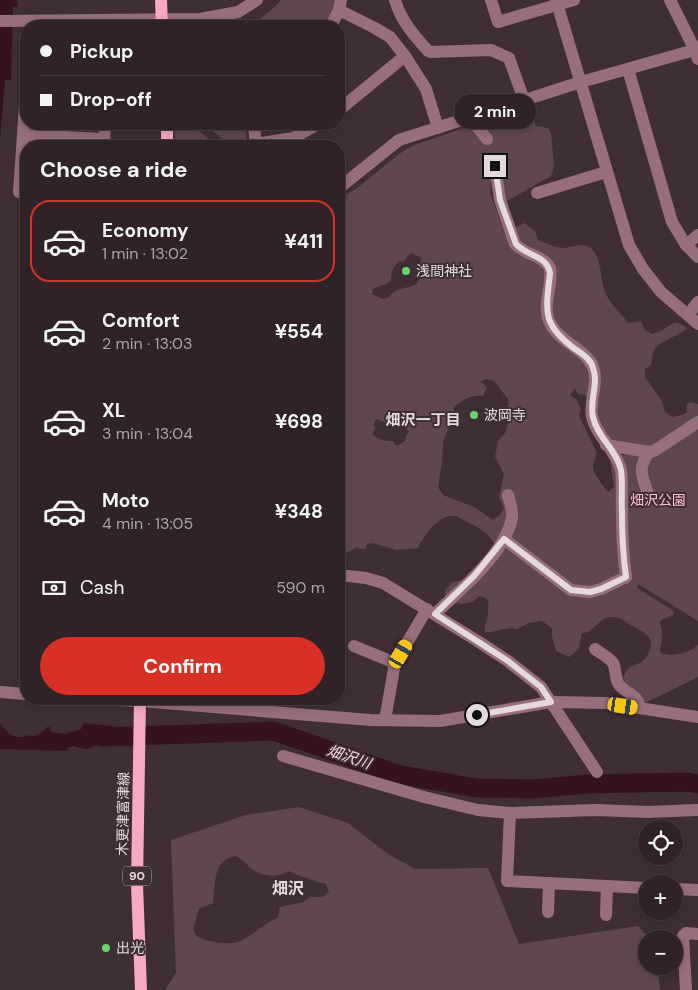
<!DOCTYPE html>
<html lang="en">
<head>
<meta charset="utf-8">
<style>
  :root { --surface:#2f2327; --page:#372b2f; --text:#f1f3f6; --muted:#a7a4a7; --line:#4a4044; --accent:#d93025 }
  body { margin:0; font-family:"DM Sans","Noto Sans JP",sans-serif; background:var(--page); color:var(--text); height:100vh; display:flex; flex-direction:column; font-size:19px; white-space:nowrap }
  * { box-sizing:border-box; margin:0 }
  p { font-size:16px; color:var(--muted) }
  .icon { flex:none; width:28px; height:28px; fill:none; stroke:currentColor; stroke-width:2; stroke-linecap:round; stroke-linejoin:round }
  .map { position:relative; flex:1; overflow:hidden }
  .sheet { position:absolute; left:20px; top:140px; width:325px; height:565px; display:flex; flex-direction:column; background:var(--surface); border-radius:20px; box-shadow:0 2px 8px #0003,0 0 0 1px var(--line) }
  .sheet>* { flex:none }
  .top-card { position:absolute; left:20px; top:20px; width:325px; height:110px; border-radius:20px; box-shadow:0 2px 8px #0003,0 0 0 1px var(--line); display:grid; align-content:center; height:110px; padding:0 20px; background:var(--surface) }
  .buttons { position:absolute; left:638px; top:820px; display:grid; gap:10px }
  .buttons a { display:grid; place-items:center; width:45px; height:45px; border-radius:50%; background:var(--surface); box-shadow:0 2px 8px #0003,0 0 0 1px var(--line); font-size:25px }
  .end { position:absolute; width:22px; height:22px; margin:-11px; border:6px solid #e4dadd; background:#111; box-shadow:0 0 0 2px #111 }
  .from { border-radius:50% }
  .bubble { position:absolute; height:35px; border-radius:18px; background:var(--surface); box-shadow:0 2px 8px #0003,0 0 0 1px var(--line); font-size:16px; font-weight:700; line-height:35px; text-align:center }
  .car { position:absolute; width:15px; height:30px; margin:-15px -8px; border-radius:6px; box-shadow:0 0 4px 1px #0007; background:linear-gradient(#f5c518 24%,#345 0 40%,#f5c518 0 76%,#345 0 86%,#f5c518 0) }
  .top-card b { display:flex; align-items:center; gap:18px; height:48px; font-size:19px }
  .top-card b+b { border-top:1px solid var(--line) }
  .top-card i { width:12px; height:12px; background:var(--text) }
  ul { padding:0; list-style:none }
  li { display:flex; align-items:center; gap:15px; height:82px; margin:0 10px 8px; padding:0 10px; border:2px solid transparent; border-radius:20px }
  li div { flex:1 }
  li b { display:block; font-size:19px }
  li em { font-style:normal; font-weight:700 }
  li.current { border-color:var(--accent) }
  li>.icon { width:45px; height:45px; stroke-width:1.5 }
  h2 { padding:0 20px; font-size:22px; line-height:60px }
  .pay { display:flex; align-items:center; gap:12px; height:55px; padding:0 20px; font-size:19px }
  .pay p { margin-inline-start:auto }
  .button { display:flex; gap:10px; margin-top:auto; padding:10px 20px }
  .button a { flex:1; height:58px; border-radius:30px; background:var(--accent); color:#fff; font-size:20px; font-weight:700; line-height:58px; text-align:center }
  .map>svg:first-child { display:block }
</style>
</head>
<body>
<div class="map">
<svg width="698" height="990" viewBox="0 0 698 990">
  <rect width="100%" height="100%" fill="#3f2f34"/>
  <!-- green -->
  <g fill="#5f474e" fill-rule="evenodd">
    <path d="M281 0H337L326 26H246C258 22 273 10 281 0Z"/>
    <path d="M530 108 536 126 548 128 551 133 554 167 551 176 507 201 502 199 491 181 490 193 504 231H509L524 223 535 231 538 240C546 243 556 248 564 248 573 247 579 243 587 246 603 253 599 278 605 292 609 303 621 313 628 323L641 321 644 329 652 334C656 333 661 331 664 329 674 323 676 319 687 328 680 336 655 342 653 353 652 357 652 361 651 365L645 369V377L662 401 665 412 672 417 682 415 687 412 686 405 690 402 698 404V621L638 584 637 588 674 611 673 615 661 620C659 626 663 630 662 637 662 642 660 647 660 653 673 657 687 654 698 645V641V677L645 703 626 685 623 677 629 667C637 665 644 662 648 654 658 637 642 631 629 624 623 620 618 616 611 617 598 617 594 634 582 633 579 647 581 649 569 657L556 651 552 636V628L542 621 529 623 517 629 510 628 491 632H485C484 626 486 624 487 619 489 613 487 608 489 602L486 598 480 596C470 606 455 606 445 597V590L453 582 463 580 496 545C489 535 481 528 469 523 465 521 459 517 455 516 438 514 424 536 418 548L396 550 373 543 367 544 365 549 355 548 347 553 339 549V198L356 189 399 154 414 145 479 123ZM411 253 422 258 418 269 421 272C418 292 406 284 394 292 390 295 389 299 383 299 380 298 375 295 372 294L373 289C380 285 386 286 391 280 391 272 393 267 399 261L403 262ZM487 379 494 381 508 399 509 421 505 433 498 441 495 457 504 474 499 497 504 508 500 515 493 520 474 507 443 495 438 487 442 462 443 442 453 417 454 407C462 400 472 395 483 396L487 388 481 381ZM575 388 578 394 585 395 590 400 603 443 628 451 624 455 614 454 610 459 614 487 608 492C604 487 593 473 593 467 593 461 597 457 596 451L579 416 581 409 576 399 570 395ZM377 419 389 424H400L409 431 406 436 405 441 397 446 393 441C384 441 378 440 372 434L375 429 374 422Z"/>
    <polygon points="180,124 190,124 218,146 176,146 174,132"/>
    <polygon points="204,124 245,124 247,146 231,146"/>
    <path d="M299 807 348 823 388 854 415 869 488 868 519 944 638 926 650 939H646V966H657L660 990H165L176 973 171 840 246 815ZM236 856C243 860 246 864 252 869 261 877 279 878 288 871 300 876 314 881 326 884L329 892 322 897H310L303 902 280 907 278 917C264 924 252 936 238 942 230 945 204 942 197 936 195 934 194 931 193 929L199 909 213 903C216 883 212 860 236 856Z"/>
  </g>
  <!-- water -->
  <g fill="#34131f">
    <polygon points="0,0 17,0 18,7 13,7 11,80 5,80 0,140"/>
    <path d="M0 723C7 733 12 738 25 737L26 735C35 738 41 734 47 727H50L51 732 65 734 81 729 84 723 129 728V744L115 743 97 745 86 749 72 746 68 748 67 751 0 749Z"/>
  </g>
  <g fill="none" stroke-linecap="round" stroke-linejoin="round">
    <!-- river -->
    <polyline stroke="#34131f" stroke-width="19" points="103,737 274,731 397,774 476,788 532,789 587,784 687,782 698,784"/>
    <!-- minor -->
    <g stroke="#966f7b" stroke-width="12">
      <path d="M395 0C401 21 414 35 428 51L430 52 491 50 509 58 524 100"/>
      <polyline points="491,0 498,22 574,0"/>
      <polyline points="556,0 629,245 643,269 661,292 698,324"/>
      <polyline points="670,0 695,50 698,59"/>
      <polyline points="339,10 373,27 390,37 405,56 426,89 438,128"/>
      <polyline points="0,21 200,19 238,12 257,0"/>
      <polyline points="331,26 339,10 341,0"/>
      <polyline points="628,69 672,222 686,245 698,257"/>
      <polyline points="339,110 405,56"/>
      <polyline points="469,117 487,139"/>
      <polyline points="254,124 256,146"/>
      <polyline points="23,135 104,139"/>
      <polyline points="256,144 293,138 318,124"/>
      <polyline points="104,146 105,124"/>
      <path d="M495 166 500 200 515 244C525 255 543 255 550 268 553 286 542 304 549 321 558 342 586 349 593 367 599 383 589 400 592 417 597 437 616 450 621 470 623 483 621 499 622 512 622 534 623 555 626 577L601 589 590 592 571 590 504 539"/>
      <polyline points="339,188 399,140 581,82 698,49"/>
      <polyline points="19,192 26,91"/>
      <polyline points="537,193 606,172"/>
      <polyline points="686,245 698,235"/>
      <polyline points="688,315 698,302"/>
      <polyline points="606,445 649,452 654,451 698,422"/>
      <path d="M648 494C642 474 637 470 649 452"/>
      <polyline points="339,575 366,578 383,583 476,640 508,661 541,687 597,772"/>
      <path d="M435 614C461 589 504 555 512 518 513 511 510 502 508 495"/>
      <polyline points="354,646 395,663"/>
      <path d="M595 649C600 653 610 658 613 663 616 669 615 677 618 683 625 695 637 692 640 708"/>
      <polyline points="0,692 26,694"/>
      <polyline points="84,699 140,701 370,720 440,721 551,702 606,703 698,717"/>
      <polyline points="385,720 395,663 427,609"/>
      <polyline points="283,756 424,797 478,810 510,813 596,810 648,812 698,810"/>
      <polyline points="510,813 507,881 646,888"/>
      <polyline points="674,889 698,890"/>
      <polyline points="548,912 549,883"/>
      <polyline points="606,915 607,886"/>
      <polyline points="686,990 683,936 686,933 698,934"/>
    </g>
    <!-- major -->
    <g stroke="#f8a9c2" stroke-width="12">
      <polyline points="161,0 162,26"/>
      <polyline points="167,146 167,124"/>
      <polyline points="140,699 137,884 141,990"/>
    </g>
  </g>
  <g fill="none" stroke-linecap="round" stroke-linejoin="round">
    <!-- route -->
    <path stroke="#e4dadd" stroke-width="6" d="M477 715 551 702 541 687 508 661 435 614 474 576 504 539 571 590 590 592 601 589 626 577C623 555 622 534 622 512 621 499 623 483 621 470 617 450 597 437 593 417 589 401 599 384 593 368 591 359 582 354 575 349 541 324 546 311 550 273 547 255 526 256 516 244L500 200 495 166"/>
  </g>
  <!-- markers -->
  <g fill="#68d465" stroke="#3f2f34" stroke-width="2">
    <circle cx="406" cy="271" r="5"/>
    <circle cx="474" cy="415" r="5"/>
    <circle cx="106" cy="948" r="5"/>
  </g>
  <g text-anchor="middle" stroke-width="4" stroke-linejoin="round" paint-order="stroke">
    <!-- shield labels -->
    <rect fill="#3f2f34" stroke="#b2a7aa" stroke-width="1" x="123" y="866.5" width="28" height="19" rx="4"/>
    <g font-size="12" font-weight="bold" fill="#e4dadd">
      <text x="137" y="880">90</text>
    </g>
    <!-- poi labels -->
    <g font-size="14" fill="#e4dadd" stroke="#3f2f34" text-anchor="start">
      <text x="416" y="276">浅間神社</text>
      <text x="484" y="420">波岡寺</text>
      <text x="116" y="953">出光</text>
    </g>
    <!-- park labels -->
    <g font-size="14" fill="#fac1d2" stroke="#3f2f34">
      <text x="658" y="505">畑沢公園</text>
    </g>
    <!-- street labels -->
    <g font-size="14" fill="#e4dadd" stroke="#3f2f34">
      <text transform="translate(123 814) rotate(-89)" y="5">木更津富津線</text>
    </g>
    <!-- neighbourhood labels -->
    <g font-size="15" font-weight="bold" fill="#e4dadd" stroke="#3f2f34">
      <text x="423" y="425">畑沢一丁目</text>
    </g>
    <!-- water labels -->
    <g font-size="15" font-style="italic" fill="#f6d8e1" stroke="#3f2f34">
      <text transform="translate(349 757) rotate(19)" y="5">畑沢川</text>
    </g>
    <!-- quarter labels -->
    <g font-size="16" font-weight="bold" fill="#e4dadd" stroke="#3f2f34">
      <text x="288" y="894">畑沢</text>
    </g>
  </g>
</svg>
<div class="buttons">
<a><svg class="icon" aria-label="locate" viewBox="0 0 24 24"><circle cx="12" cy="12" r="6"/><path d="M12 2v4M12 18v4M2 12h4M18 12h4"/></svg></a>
<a>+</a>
<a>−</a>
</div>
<i class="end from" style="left:477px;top:715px"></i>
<i class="end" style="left:495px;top:166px"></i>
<div class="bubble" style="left:454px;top:94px;width:82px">2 min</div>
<i class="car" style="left:401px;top:654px;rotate:30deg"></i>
<i class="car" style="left:623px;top:706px;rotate:99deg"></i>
<div class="top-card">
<b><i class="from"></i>Pickup</b>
<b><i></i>Drop-off</b>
</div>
<section class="sheet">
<h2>Choose a ride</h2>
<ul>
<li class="current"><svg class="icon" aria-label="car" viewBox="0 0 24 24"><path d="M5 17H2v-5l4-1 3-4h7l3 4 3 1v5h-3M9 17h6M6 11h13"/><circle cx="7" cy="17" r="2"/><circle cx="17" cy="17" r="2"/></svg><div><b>Economy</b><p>1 min · 13:02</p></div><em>¥411</em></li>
<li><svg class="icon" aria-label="car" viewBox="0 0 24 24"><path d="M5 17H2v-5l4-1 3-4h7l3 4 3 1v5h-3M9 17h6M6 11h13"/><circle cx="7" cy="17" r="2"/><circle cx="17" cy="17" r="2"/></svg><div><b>Comfort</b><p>2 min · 13:03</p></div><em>¥554</em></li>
<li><svg class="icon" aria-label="car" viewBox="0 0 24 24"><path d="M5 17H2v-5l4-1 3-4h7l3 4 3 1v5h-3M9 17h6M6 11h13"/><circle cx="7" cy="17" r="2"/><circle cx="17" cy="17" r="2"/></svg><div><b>XL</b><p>3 min · 13:04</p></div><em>¥698</em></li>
<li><svg class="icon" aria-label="car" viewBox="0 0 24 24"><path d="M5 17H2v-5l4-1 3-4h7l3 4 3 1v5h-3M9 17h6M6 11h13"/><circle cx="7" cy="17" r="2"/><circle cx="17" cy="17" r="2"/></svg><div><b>Moto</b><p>4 min · 13:05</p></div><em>¥348</em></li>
</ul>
<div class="pay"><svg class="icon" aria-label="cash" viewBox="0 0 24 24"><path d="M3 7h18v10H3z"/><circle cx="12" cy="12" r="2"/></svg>Cash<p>590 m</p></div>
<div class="button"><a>Confirm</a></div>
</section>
</div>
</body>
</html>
